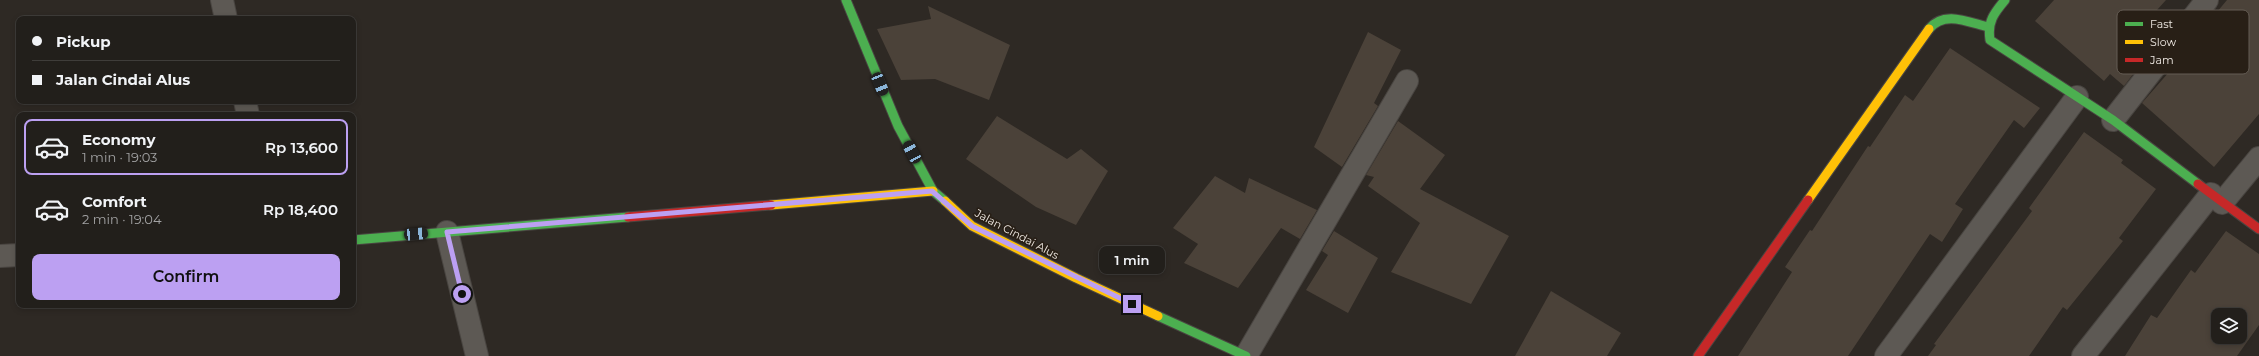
<!DOCTYPE html>
<html lang="en">
<head>
<meta charset="utf-8">
<style>
  :root { --surface:#221f1b; --page:#2a2724; --text:#f1f3f6; --muted:#a2a2a3; --line:#3f3d3a; --accent:#bca0f2 }
  body { margin:0; font-family:Montserrat,sans-serif; background:var(--page); color:var(--text); height:100vh; display:flex; flex-direction:column; font-size:15px; white-space:nowrap }
  * { box-sizing:border-box; margin:0 }
  p { font-size:13px; color:var(--muted) }
  .icon { flex:none; width:22px; height:22px; fill:none; stroke:currentColor; stroke-width:2; stroke-linecap:round; stroke-linejoin:round }
  .map { position:relative; flex:1; overflow:hidden }
  .drawer { position:absolute; left:16px; top:112px; width:340px; height:196px; display:flex; flex-direction:column; background:var(--surface); border-radius:8px; box-shadow:0 2px 6px #0003,0 0 0 1px var(--line) }
  .drawer>* { flex:none }
  .banner { position:absolute; left:16px; top:16px; width:340px; height:88px; border-radius:8px; box-shadow:0 2px 6px #0003,0 0 0 1px var(--line); display:grid; align-content:center; height:88px; padding:0 16px; background:var(--surface) }
  .buttons { position:absolute; left:2211px; top:308px; display:grid; gap:8px }
  .buttons a { display:grid; place-items:center; width:36px; height:36px; border-radius:8px; background:var(--surface); box-shadow:0 2px 6px #0003,0 0 0 1px var(--line); font-size:20px }
  .end { position:absolute; width:18px; height:18px; margin:-9px; border:5px solid #bca0f2; background:#111; box-shadow:0 0 0 2px #111 }
  .from { border-radius:50% }
  .bubble { position:absolute; height:28px; border-radius:8px; background:var(--surface); box-shadow:0 2px 6px #0003,0 0 0 1px var(--line); font-size:13px; font-weight:600; line-height:28px; text-align:center }
  .car { position:absolute; width:12px; height:24px; margin:-12px -6px; border-radius:5px; box-shadow:0 0 3px 1px #0007; background:linear-gradient(#222 24%,#8ab4d8 0 40%,#222 0 76%,#8ab4d8 0 86%,#222 0) }
  .banner b { display:flex; align-items:center; gap:14px; height:38px; font-size:15px }
  .banner b+b { border-top:1px solid var(--line) }
  .banner i { width:10px; height:10px; background:var(--text) }
  ul { padding:7px 0 0; list-style:none }
  li { display:flex; align-items:center; gap:12px; height:56px; margin:0 8px 6px; padding:0 8px; border:2px solid transparent; border-radius:8px }
  li div { flex:1 }
  li b { display:block; font-size:15px }
  li em { font-style:normal; font-weight:600 }
  li.selected { border-color:var(--accent) }
  li>.icon { width:36px; height:36px; stroke-width:1.5 }
  .cta { display:flex; gap:8px; margin-top:auto; padding:8px 16px }
  .cta a { flex:1; height:46px; border-radius:8px; background:var(--accent); color:#111; font-size:16px; font-weight:600; line-height:46px; text-align:center }
  .map>svg:first-child { display:block }
</style>
</head>
<body>
<div class="map">
<svg width="2259" height="356" viewBox="0 0 2259 356">
  <rect width="100%" height="100%" fill="#2e2924"/>
  <!-- building -->
  <g fill="#4b4239" fill-rule="evenodd">
    <polygon points="2054,0 2166,0 2121,50 2140,65 2124,86 2110,74 2104,81 2035,21"/>
    <polygon points="2227,0 2259,0 2259,114 2214,167 2142,103 2204,32 2202,30"/>
    <polygon points="928,6 1010,45 989,100 935,79 901,80 877,29 931,19"/>
    <polygon points="1368,32 1401,50 1374,103 1378,106 1342,167 1314,147"/>
    <polygon points="1950,48 2040,108 2024,128 2014,120 1955,204 1963,209 1942,242 1930,234 1848,356 1738,356 1792,272 1785,267 1810,230 1812,231 1868,146 1870,147 1905,95 1913,101"/>
    <polygon points="997,116 1067,159 1081,149 1108,171 1076,225 1036,207 966,159"/>
    <polygon points="1398,121 1445,155 1420,189 1509,236 1471,304 1391,272 1420,223 1368,186 1374,177 1366,175"/>
    <polygon points="2084,132 2123,160 2121,163 2156,189 2119,238 2123,241 2067,310 2063,307 2029,356 1928,356 1936,345 1934,344 2032,211 2029,208"/>
    <polygon points="1215,176 1245,193 1249,178 1317,210 1300,239 1281,228 1238,288 1184,263 1198,244 1173,228"/>
    <polygon points="1334,231 1378,258 1348,313 1306,290 1328,255 1322,251"/>
    <path d="M2226 231 2259 254V325L2237 356H2125L2151 315 2157 318 2191 270 2195 273ZM2218 315H2240V337H2218Z"/>
    <polygon points="1551,291 1621,333 1607,356 1515,356"/>
  </g>
  <g fill="none" stroke-linecap="round" stroke-linejoin="round">
    <defs>
      <g id="street">
        <polyline points="222,0 226,19"/>
        <polyline points="245,101 248,115"/>
        <polyline points="2113,120 2207,0"/>
        <polyline points="2222,203 2259,158"/>
        <polyline points="447,232 477,356"/>
        <polyline points="0,256 19,255"/>
        <polyline points="1246,356 1407,81"/>
        <polyline points="1886,356 2077,97"/>
        <polyline points="2083,356 2211,194"/>
      </g>
      <g id="fast">
        <polyline points="846,0 898,126 933,191 945,201"/>
        <path d="M2005 0C1994 13 1987 22 1990 40L2113 120 2198 184"/>
        <path d="M1929 29C1944 10 1968 22 1988 27"/>
        <polyline points="353,240 628,217"/>
        <polyline points="1158,316 1246,356"/>
      </g>
      <g id="slow">
        <polyline points="1808,200 1929,29"/>
        <polyline points="945,201 972,226 1076,278 1158,316"/>
        <polyline points="771,205 933,191"/>
      </g>
      <g id="jam">
        <polyline points="2198,184 2259,229"/>
        <polyline points="628,217 771,205"/>
        <polyline points="1698,356 1808,200"/>
      </g>
    </defs>
    <!-- street casing -->
    <use href="#street" stroke="#494541" stroke-width="24"/>
    <!-- fast casing -->
    <use href="#fast" stroke="#494541" stroke-width="11"/>
    <!-- slow casing -->
    <use href="#slow" stroke="#494541" stroke-width="11"/>
    <!-- jam casing -->
    <use href="#jam" stroke="#494541" stroke-width="11"/>
    <!-- street -->
    <use href="#street" stroke="#5d5954" stroke-width="22"/>
    <!-- fast -->
    <use href="#fast" stroke="#4caf50" stroke-width="9"/>
    <!-- slow -->
    <use href="#slow" stroke="#ffc107" stroke-width="9"/>
    <!-- jam -->
    <use href="#jam" stroke="#c62828" stroke-width="9"/>
  </g>
  <g fill="none" stroke-linecap="round" stroke-linejoin="round">
    <!-- route -->
    <polyline stroke="#bca0f2" stroke-width="5" points="462,294 447,232 932,191 972,226 1132,304"/>
  </g>
  <g text-anchor="middle" stroke-width="3.5" stroke-linejoin="round" paint-order="stroke">
    <!-- street labels -->
    <g font-size="11" fill="#efe9e3" stroke="#281f16">
      <text transform="translate(1017 234) rotate(28)" y="4">Jalan Cindai Alus</text>
    </g>
  </g>
  <!-- legend -->
  <rect x="2117" y="10" width="132" height="64" rx="6" fill="#281f16" stroke="#645c54" stroke-width="1"/>
  <rect x="2125" y="22" width="18" height="4" fill="#4caf50"/>
  <rect x="2125" y="40" width="18" height="4" fill="#ffc107"/>
  <rect x="2125" y="58" width="18" height="4" fill="#c62828"/>
  <g font-size="11" fill="#efe9e3">
    <text x="2150" y="28">Fast</text>
    <text x="2150" y="46">Slow</text>
    <text x="2150" y="64">Jam</text>
  </g>
</svg>
<div class="buttons">
<a><svg class="icon" aria-label="layers" viewBox="0 0 24 24"><path d="M12 4l9 5-9 5-9-5zM3 14l9 5 9-5"/></svg></a>
</div>
<i class="end from" style="left:462px;top:294px"></i>
<i class="end" style="left:1132px;top:304px"></i>
<div class="bubble" style="left:1099px;top:246px;width:66px">1 min</div>
<i class="car" style="left:880px;top:84px;rotate:158deg"></i>
<i class="car" style="left:912px;top:152px;rotate:332deg"></i>
<i class="car" style="left:416px;top:234px;rotate:85deg"></i>
<div class="banner">
<b><i class="from"></i>Pickup</b>
<b><i></i>Jalan Cindai Alus</b>
</div>
<section class="drawer">
<ul>
<li class="selected"><svg class="icon" aria-label="car" viewBox="0 0 24 24"><path d="M5 17H2v-5l4-1 3-4h7l3 4 3 1v5h-3M9 17h6M6 11h13"/><circle cx="7" cy="17" r="2"/><circle cx="17" cy="17" r="2"/></svg><div><b>Economy</b><p>1 min · 19:03</p></div><em>Rp 13,600</em></li>
<li><svg class="icon" aria-label="car" viewBox="0 0 24 24"><path d="M5 17H2v-5l4-1 3-4h7l3 4 3 1v5h-3M9 17h6M6 11h13"/><circle cx="7" cy="17" r="2"/><circle cx="17" cy="17" r="2"/></svg><div><b>Comfort</b><p>2 min · 19:04</p></div><em>Rp 18,400</em></li>
</ul>
<div class="cta"><a>Confirm</a></div>
</section>
</div>
</body>
</html>
